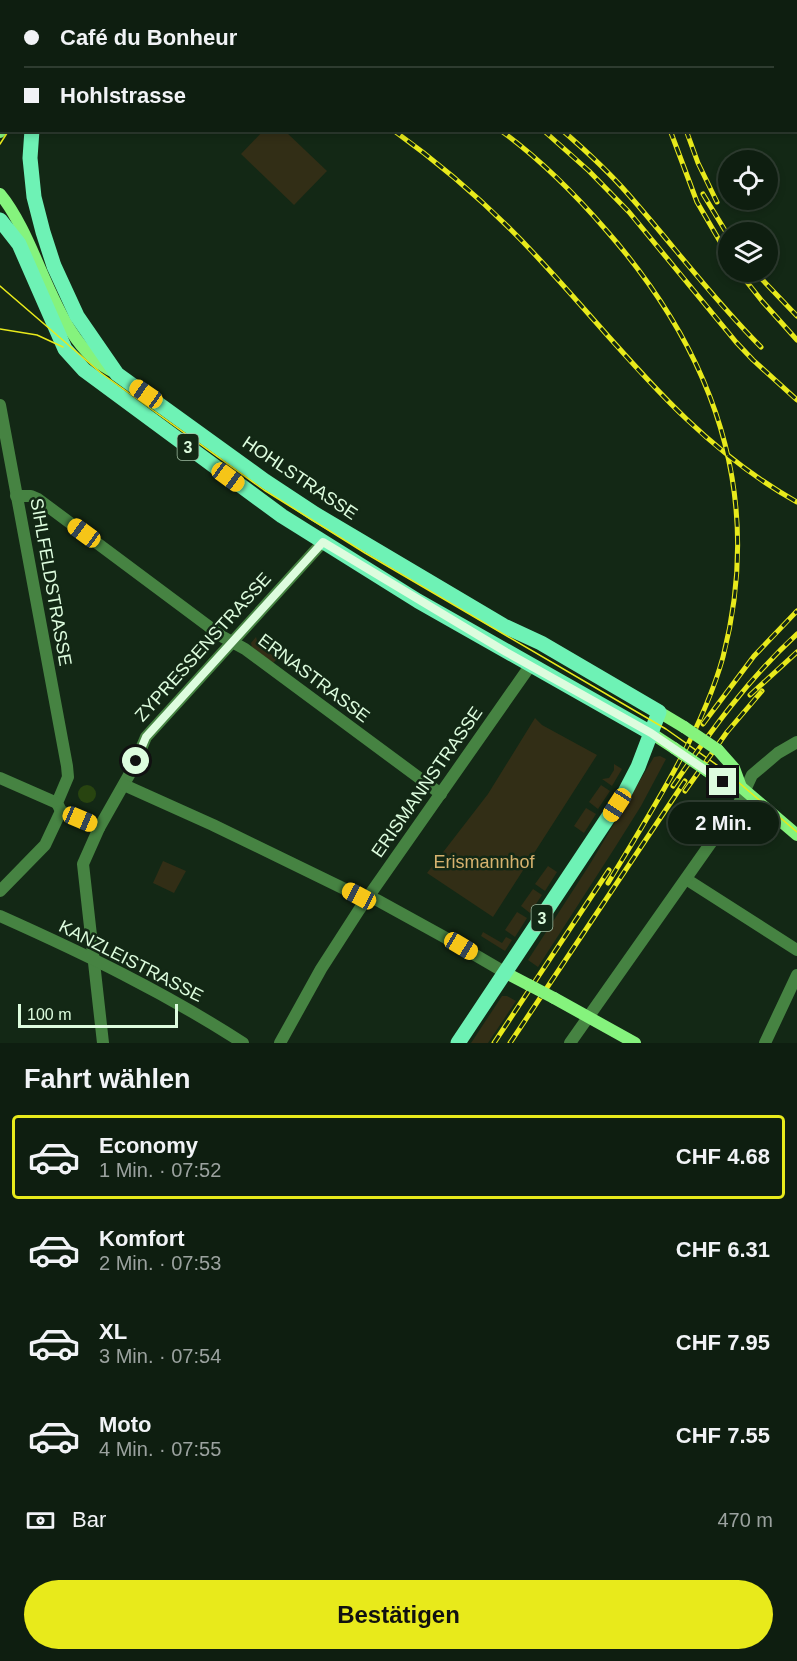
<!DOCTYPE html>
<html lang="de">
<head>
<meta charset="utf-8">
<style>
  :root { --surface:#0e1e10; --page:#1c2b1e; --text:#f1f3f6; --muted:#9ba29f; --line:#2e3c30; --accent:#e8ea1b }
  body { margin:0; font-family:Arial,sans-serif; background:var(--page); color:var(--text); height:100vh; display:flex; flex-direction:column; font-size:22px; white-space:nowrap }
  * { box-sizing:border-box; margin:0 }
  p { font-size:20px; color:var(--muted) }
  .icon { flex:none; width:33px; height:33px; fill:none; stroke:currentColor; stroke-width:2; stroke-linecap:round; stroke-linejoin:round }
  .map { position:relative; height:1043px; overflow:hidden }
  .details { display:flex; flex-direction:column; background:var(--surface); flex:1 }
  .details>* { flex:none }
  .banner { position:absolute; left:0px; top:0px; width:798px; height:132px; box-shadow:0 3px 9px #0003,0 0 0 2px var(--line); display:grid; align-content:center; height:132px; padding:0 24px; background:var(--surface) }
  .fabs { position:absolute; left:718px; top:150px; display:grid; gap:12px }
  .fabs a { display:grid; place-items:center; width:60px; height:60px; border-radius:50%; background:var(--surface); box-shadow:0 3px 9px #0003,0 0 0 2px var(--line); font-size:30px }
  .scale { position:absolute; left:18px; bottom:15px; width:160px; box-sizing:border-box; padding-left:6px; border:3px solid #ddfcde; border-top:0; font-size:16px; line-height:21px; white-space:nowrap; color:#ddfcde; -webkit-text-stroke:4px #132815; paint-order:stroke }
  .end { position:absolute; width:27px; height:27px; margin:-14px; border:8px solid #ddfcde; background:#111; box-shadow:0 0 0 3px #111 }
  .from { border-radius:50% }
  .bubble { position:absolute; height:42px; border-radius:21px; background:var(--surface); box-shadow:0 3px 9px #0003,0 0 0 2px var(--line); font-size:20px; font-weight:700; line-height:42px; text-align:center }
  .car { position:absolute; width:18px; height:36px; margin:-18px -9px; border-radius:8px; box-shadow:0 0 4px 2px #0007; background:linear-gradient(#f5c518 24%,#345 0 40%,#f5c518 0 76%,#345 0 86%,#f5c518 0) }
  .banner b { display:flex; align-items:center; gap:21px; height:57px; font-size:22px }
  .banner b+b { border-top:2px solid var(--line) }
  .banner i { width:15px; height:15px; background:var(--text) }
  ul { padding:0; list-style:none }
  li { display:flex; align-items:center; gap:18px; height:84px; margin:0 12px 9px; padding:0 12px; border:3px solid transparent; border-radius:6px }
  li div { flex:1 }
  li b { display:block; font-size:22px }
  li em { font-style:normal; font-weight:700 }
  li.selected { border-color:var(--accent) }
  li>.icon { width:54px; height:54px; stroke-width:1.5 }
  h2 { padding:0 24px; font-size:27px; line-height:72px }
  .pay { display:flex; align-items:center; gap:15px; height:66px; padding:0 24px; font-size:22px }
  .pay p { margin-inline-start:auto }
  .button { display:flex; gap:12px; margin-top:auto; padding:12px 24px }
  .button a { flex:1; height:69px; border-radius:36px; background:var(--accent); color:#111; font-size:24px; font-weight:700; line-height:69px; text-align:center }
  .map>svg:first-child { display:block }
</style>
</head>
<body>
<div class="map">
<svg width="797" height="1043" viewBox="0 0 797 1043">
  <rect width="100%" height="100%" fill="#132815"/>
  <!-- green -->
  <g fill="#322e16">
    <polygon points="263,131 285,131 327,171 294,205 241,154"/>
    <polygon points="256,637 258,644 277,659 273,663 252,647 251,643"/>
    <polygon points="535,718 542,725 597,755 493,917 427,873 488,794"/>
    <polygon points="660,756 666,759 641,806 614,849 538,967 528,960 590,864 654,757"/>
    <polygon points="614,764 622,769 612,786 602,779 609,778 614,770"/>
    <polygon points="601,785 610,791 598,809 589,802"/>
    <polygon points="586,808 596,814 584,833 574,826"/>
    <polygon points="163,861 186,871 174,893 153,883"/>
    <polygon points="548,866 557,872 545,891 535,884"/>
    <polygon points="533,889 542,895 530,913 521,906"/>
    <polygon points="517,912 527,918 515,937 505,930"/>
    <polygon points="483,932 502,943 506,937 512,940 505,951 481,936"/>
    <polygon points="502,996 507,996 516,1001 488,1043 471,1043"/>
  </g>
  <!-- water -->
  <circle fill="#284410" cx="87" cy="794" r="9"/>
  <g fill="none" stroke-linecap="round" stroke-linejoin="round">
    <!-- street -->
    <g stroke="#468342" stroke-width="12">
      <polyline points="0,405 67,766 68,777 57,803 61,811 99,828 133,768 146,737 323,542"/>
      <polyline points="16,496 31,496 38,499 223,637 245,649 441,794"/>
      <polyline points="0,778 57,803"/>
      <polyline points="124,785 213,825 359,896 377,900 446,938 506,973"/>
      <polyline points="99,828 83,864 103,1043"/>
      <polyline points="686,879 797,950"/>
      <polyline points="0,891 45,845 61,811"/>
      <path d="M0 916C85 954 164 992 243 1043"/>
      <polyline points="280,1043 321,969 359,910 530,666"/>
      <polyline points="570,1043 739,803 752,775 778,753 797,742"/>
      <polyline points="765,1043 797,975"/>
    </g>
    <!-- secondary -->
    <g stroke="#85f37d" stroke-width="12">
      <polyline points="0,132 2,130"/>
      <path d="M0 194C42 245 54 346 116 373"/>
      <polyline points="659,712 684,727"/>
      <polyline points="651,733 674,748"/>
      <polyline points="718,750 734,768 741,787"/>
      <polyline points="706,770 723,782 741,787 797,835"/>
      <polyline points="506,973 529,985"/>
      <polyline points="554,998 635,1043"/>
    </g>
    <!-- primary -->
    <g stroke="#6ef2b5" stroke-width="15">
      <polyline points="76,2 77,0"/>
      <polyline points="90,2 91,0"/>
      <polyline points="0,117 2,115"/>
      <polyline points="32,130 30,158 34,197 43,232 54,266 77,316 117,374 265,481 315,514 504,626 541,643 659,712 638,767 625,792 458,1043"/>
      <polyline points="0,220 19,244 65,349 84,370 282,516 418,601 651,733"/>
    </g>
    <!-- tram -->
    <g stroke="#e8ea1b" stroke-width="1.5">
      <polyline points="69,2 70,0"/>
      <polyline points="99,2 100,0"/>
      <polyline points="0,105 2,103"/>
      <polyline points="0,144 9,130"/>
      <polyline points="0,286 101,373 264,490 365,553 666,729 724,770 797,832"/>
      <polyline points="0,329 37,335 63,347"/>
    </g>
    <defs>
      <g id="rail">
        <polyline points="137,0 140,2"/>
        <polyline points="153,0 157,2"/>
        <polyline points="236,0 239,2"/>
        <polyline points="300,0 303,2"/>
        <polyline points="331,0 335,2"/>
        <polyline points="652,0 652,2"/>
        <polyline points="704,0 708,2"/>
        <polyline points="721,0 725,2"/>
        <polyline points="742,0 746,2"/>
        <polyline points="758,0 762,2"/>
        <polyline points="796,15 797,15"/>
        <polyline points="796,36 797,36"/>
        <path d="M393 130C446 168 496 212 540 260 623 349 688 441 797 502"/>
        <path d="M500 130C540 159 574 193 606 230 714 353 765 494 723 657 702 733 649 815 608 883"/>
        <polyline points="543,130 589,171 629,212 736,342 753,360 797,400"/>
        <path d="M562 130C585 150 608 171 628 194 673 245 713 299 761 347"/>
        <polyline points="670,130 697,202 729,257"/>
        <polyline points="686,130 698,163 717,202"/>
        <polyline points="703,194 729,237"/>
        <polyline points="739,272 762,301 797,340"/>
        <polyline points="755,272 797,316"/>
        <polyline points="750,695 797,652"/>
        <polyline points="703,724 754,656 797,611"/>
        <path d="M673 786C710 732 748 679 797 634"/>
        <polyline points="685,791 727,732 762,691"/>
        <polyline points="494,1043 609,870"/>
        <polyline points="510,1043 685,781"/>
      </g>
    </defs>
    <!-- rail casing -->
    <use href="#rail" stroke="#e8ea1b" stroke-width="5"/>
    <!-- rail -->
    <use href="#rail" stroke="#132815" stroke-width="3" stroke-dasharray="9" stroke-linecap="butt"/>
    <!-- secondary-bridge -->
    <g stroke="#85f37d" stroke-width="12">
      <polyline points="684,727 718,750"/>
      <polyline points="674,748 706,770"/>
      <polyline points="529,985 554,998"/>
    </g>
  </g>
  <g fill="none" stroke-linecap="round" stroke-linejoin="round">
    <!-- route -->
    <polyline stroke="#ddfcde" stroke-width="8" points="136,761 146,737 323,542 506,652 651,733 723,782"/>
  </g>
  <g text-anchor="middle" stroke-width="5" stroke-linejoin="round" paint-order="stroke">
    <!-- shield labels -->
    <g fill="#132815" stroke="#a0bca2" stroke-width="1.5">
      <rect x="177.5" y="434" width="21" height="26" rx="4.5"/>
      <rect x="531.5" y="905" width="21" height="26" rx="4.5"/>
    </g>
    <g font-size="16" font-weight="bold" fill="#ddfcde">
      <text x="188" y="453">3</text>
      <text x="542" y="924">3</text>
    </g>
    <!-- street labels -->
    <g font-size="18" fill="#ddfcde" stroke="#132815">
      <text transform="translate(300 478) rotate(34)" y="6">HOHLSTRASSE</text>
      <text transform="translate(51 582) rotate(80)" y="6">SIHLFELDSTRASSE</text>
      <text transform="translate(203 647) rotate(-48)" y="6">ZYPRESSENSTRASSE</text>
      <text transform="translate(314 678) rotate(37)" y="6">ERNASTRASSE</text>
      <text transform="translate(427 782) rotate(-55)" y="6">ERISMANNSTRASSE</text>
      <text transform="translate(131 961) rotate(27)" y="6">KANZLEISTRASSE</text>
    </g>
    <!-- park labels -->
    <g font-size="18" fill="#d7b36f" stroke="#132815">
      <text x="484" y="868">Erismannhof</text>
    </g>
  </g>
</svg>
<div class="fabs">
<a><svg class="icon" aria-label="locate" viewBox="0 0 24 24"><circle cx="12" cy="12" r="6"/><path d="M12 2v4M12 18v4M2 12h4M18 12h4"/></svg></a>
<a><svg class="icon" aria-label="layers" viewBox="0 0 24 24"><path d="M12 4l9 5-9 5-9-5zM3 14l9 5 9-5"/></svg></a>
</div>
<div class="scale">100 m</div>
<i class="end from" style="left:136px;top:761px"></i>
<i class="end" style="left:723px;top:782px"></i>
<div class="bubble" style="left:668px;top:802px;width:111px">2 Min.</div>
<i class="car" style="left:146px;top:394px;rotate:305deg"></i>
<i class="car" style="left:228px;top:477px;rotate:126deg"></i>
<i class="car" style="left:84px;top:533px;rotate:306deg"></i>
<i class="car" style="left:617px;top:805px;rotate:213deg"></i>
<i class="car" style="left:80px;top:819px;rotate:113deg"></i>
<i class="car" style="left:359px;top:896px;rotate:298deg"></i>
<i class="car" style="left:461px;top:946px;rotate:121deg"></i>
<div class="banner">
<b><i class="from"></i>Café du Bonheur</b>
<b><i></i>Hohlstrasse</b>
</div>
</div>
<section class="details">
<h2>Fahrt wählen</h2>
<ul>
<li class="selected"><svg class="icon" aria-label="car" viewBox="0 0 24 24"><path d="M5 17H2v-5l4-1 3-4h7l3 4 3 1v5h-3M9 17h6M6 11h13"/><circle cx="7" cy="17" r="2"/><circle cx="17" cy="17" r="2"/></svg><div><b>Economy</b><p>1 Min. · 07:52</p></div><em>CHF 4.68</em></li>
<li><svg class="icon" aria-label="car" viewBox="0 0 24 24"><path d="M5 17H2v-5l4-1 3-4h7l3 4 3 1v5h-3M9 17h6M6 11h13"/><circle cx="7" cy="17" r="2"/><circle cx="17" cy="17" r="2"/></svg><div><b>Komfort</b><p>2 Min. · 07:53</p></div><em>CHF 6.31</em></li>
<li><svg class="icon" aria-label="car" viewBox="0 0 24 24"><path d="M5 17H2v-5l4-1 3-4h7l3 4 3 1v5h-3M9 17h6M6 11h13"/><circle cx="7" cy="17" r="2"/><circle cx="17" cy="17" r="2"/></svg><div><b>XL</b><p>3 Min. · 07:54</p></div><em>CHF 7.95</em></li>
<li><svg class="icon" aria-label="car" viewBox="0 0 24 24"><path d="M5 17H2v-5l4-1 3-4h7l3 4 3 1v5h-3M9 17h6M6 11h13"/><circle cx="7" cy="17" r="2"/><circle cx="17" cy="17" r="2"/></svg><div><b>Moto</b><p>4 Min. · 07:55</p></div><em>CHF 7.55</em></li>
</ul>
<div class="pay"><svg class="icon" aria-label="cash" viewBox="0 0 24 24"><path d="M3 7h18v10H3z"/><circle cx="12" cy="12" r="2"/></svg>Bar<p>470 m</p></div>
<div class="button"><a>Bestätigen</a></div>
</section>
</body>
</html>
